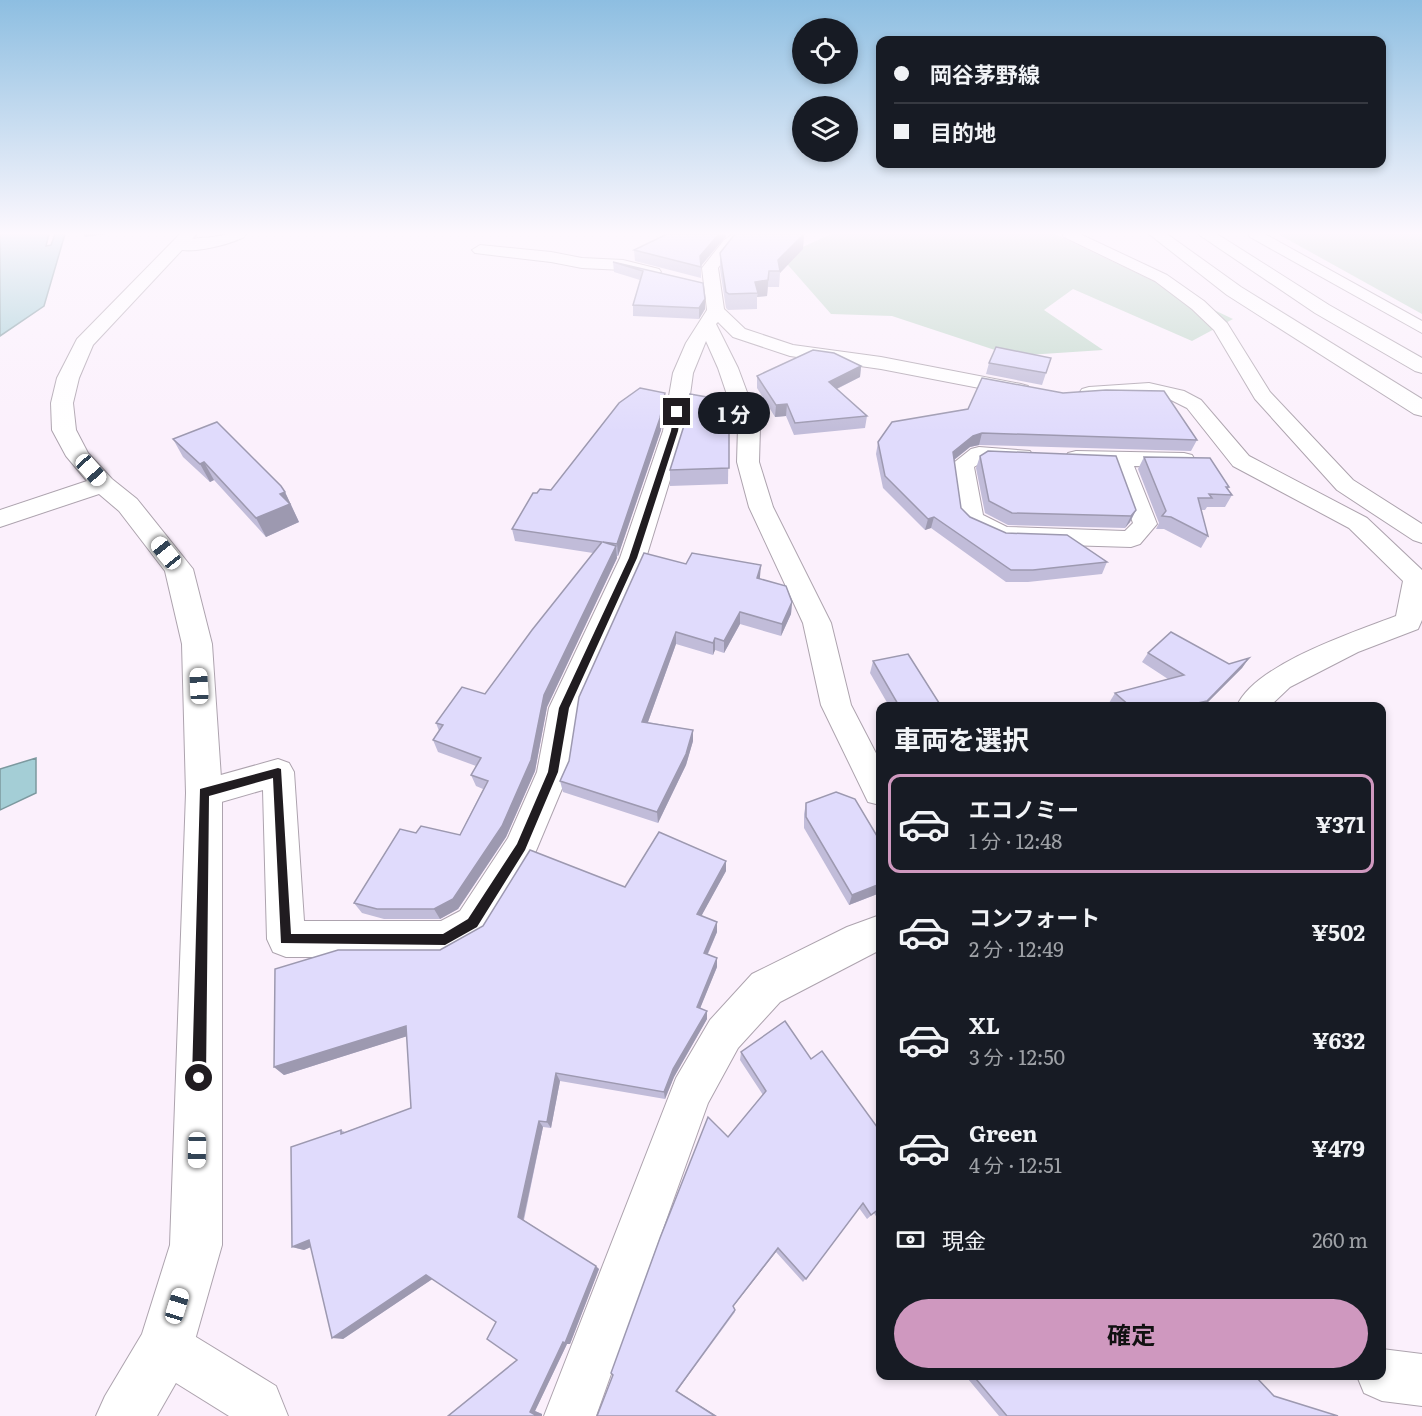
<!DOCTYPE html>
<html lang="ja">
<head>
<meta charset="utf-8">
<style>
  :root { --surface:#171b24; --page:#242831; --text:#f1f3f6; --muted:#9ea1a6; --line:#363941; --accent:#cf98bf }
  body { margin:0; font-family:Literata,"Noto Sans JP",serif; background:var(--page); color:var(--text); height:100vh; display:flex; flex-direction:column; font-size:22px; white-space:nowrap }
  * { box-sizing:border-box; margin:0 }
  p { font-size:20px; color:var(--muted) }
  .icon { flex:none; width:33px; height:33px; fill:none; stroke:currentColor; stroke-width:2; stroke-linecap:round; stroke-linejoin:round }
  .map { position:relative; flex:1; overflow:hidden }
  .drawer { position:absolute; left:876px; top:702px; width:510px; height:678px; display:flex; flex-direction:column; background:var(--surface); border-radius:12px; box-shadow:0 3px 9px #0003 }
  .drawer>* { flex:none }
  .guide { position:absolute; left:876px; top:36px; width:510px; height:132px; border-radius:12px; box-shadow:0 3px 9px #0003; display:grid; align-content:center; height:132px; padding:0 18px; background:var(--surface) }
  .tools { position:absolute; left:792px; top:18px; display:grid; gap:12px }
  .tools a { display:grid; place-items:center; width:66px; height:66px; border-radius:50%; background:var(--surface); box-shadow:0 3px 9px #0003; font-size:30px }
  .end { position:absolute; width:27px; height:27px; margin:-14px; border:8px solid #201c20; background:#fff; box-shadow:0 0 0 3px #fff }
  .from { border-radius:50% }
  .bubble { position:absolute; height:42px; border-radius:21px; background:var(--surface); box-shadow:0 3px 9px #0003; font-size:20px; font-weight:700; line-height:42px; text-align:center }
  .car { position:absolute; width:18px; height:36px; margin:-18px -9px; border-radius:8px; box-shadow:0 0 4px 2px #0007; background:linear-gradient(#fff 24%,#345 0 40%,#fff 0 76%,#345 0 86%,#fff 0) }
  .guide b { display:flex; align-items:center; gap:21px; height:57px; font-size:22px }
  .guide b+b { border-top:2px solid var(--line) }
  .guide i { width:15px; height:15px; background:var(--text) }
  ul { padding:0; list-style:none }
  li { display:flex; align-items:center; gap:18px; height:99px; margin:0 12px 9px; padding:0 6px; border:3px solid transparent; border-radius:12px }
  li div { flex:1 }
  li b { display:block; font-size:22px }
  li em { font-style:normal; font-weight:700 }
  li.selected { border-color:var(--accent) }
  li>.icon { width:54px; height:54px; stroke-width:1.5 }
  h2 { padding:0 18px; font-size:27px; line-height:72px }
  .pay { display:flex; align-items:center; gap:15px; height:66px; padding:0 18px; font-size:22px }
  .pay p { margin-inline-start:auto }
  .action { display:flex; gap:12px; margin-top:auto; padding:12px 18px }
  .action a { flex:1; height:69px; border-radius:36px; background:var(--accent); color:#111; font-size:24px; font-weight:700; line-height:69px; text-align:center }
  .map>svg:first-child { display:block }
</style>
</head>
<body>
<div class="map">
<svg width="1422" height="1416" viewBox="0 0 1422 1416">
  <rect width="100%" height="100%" fill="#fbf0fc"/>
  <!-- green -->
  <g fill="#c1d8cb">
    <polygon points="831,234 1055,234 1233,319 1192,341 1073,289 1044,310 1103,350 1013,356 892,316 831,314 781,257"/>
    <polygon points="1278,234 1422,234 1422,314"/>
  </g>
  <!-- water -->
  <g fill="#a4ced6" stroke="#7c999f" stroke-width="1.5">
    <polygon points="0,234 49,234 46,246 51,245 55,234 65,234 44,306 0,336"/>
    <polygon points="36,758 36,793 0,810 0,769"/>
  </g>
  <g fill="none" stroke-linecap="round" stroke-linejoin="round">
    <defs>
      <g id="street">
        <path d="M227 234H246L244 237C230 244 183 258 170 245 179 236 212 240 227 234Z"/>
        <polygon points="733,234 749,234 734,246 718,268 724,309 745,329 793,345 881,357 1021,384 1028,386 1031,390 1028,394 1021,396 881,369 790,356 733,337 718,322 716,324 738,368 760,427 759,462 773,507 831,623 851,705 880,761 880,805 868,802 821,705 803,623 749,507 737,462 738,427 718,368 706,341 693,373 685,431 646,558 579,708 569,772 533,858 486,935 445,957 286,957 273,952 267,939 263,790 204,807 192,803 188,793 192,783 278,759 289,763 294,772 304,921 441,921 460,911 508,838 537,772 549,708 620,558 663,431 673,373 686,343 707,310 702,268 724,240"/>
        <polygon points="1062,234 1080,234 1167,275 1204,301 1227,323 1270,392 1353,480 1422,524 1422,543 1413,540 1337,490 1255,399 1214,330 1192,309 1155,281 1064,237"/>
        <polygon points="1248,234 1265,234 1422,321 1422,333 1250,237"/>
        <polygon points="480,245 551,252 582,258 623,260 659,269 661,272 653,277 623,270 582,268 551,262 475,253 472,250"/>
        <path d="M1149 383 1184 391 1201 400 1249 456 1367 518 1422 570V620L1418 629 1358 652 1290 687 1270 706H1237C1254 665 1354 632 1396 616L1403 581 1349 528 1233 466 1187 408 1171 400 1149 395 1089 399 1082 397 1079 393 1082 389 1089 387Z"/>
        <path d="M979 447 1030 451 1033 456 1030 461C1010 466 991 456 974 467L983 515 1007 527 1125 531 1133 523 1112 465 1068 463 1065 458 1068 453 1076 451 1184 453 1192 455 1195 460 1192 465 1184 467 1134 466 1157 524 1140 544 1131 547 1003 543 964 524 960 519 951 465 971 449Z"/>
        <polygon points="880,915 880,950 780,1002 738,1048 708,1103 596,1416 544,1416 676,1078 710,1020 752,974 847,927"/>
        <polygon points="165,1322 183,1329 276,1386 288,1416 229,1416 147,1365 140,1347 147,1329"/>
        <polygon points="1382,1349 1422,1354 1422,1406 1382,1401 1364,1393 1357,1376 1382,1376"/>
      </g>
      <polygon id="primary" points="180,234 197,234 93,345 79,378 73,403 76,430 88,453 112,479 137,499 193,569 212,644 222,793 222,1245 193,1347 185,1367 157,1416 96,1416 105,1396 142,1334 170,1245 186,793 182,644 165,571 119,511 99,494 0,527 0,510 87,481 66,456 52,430 51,403 57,378 77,339"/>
      <g id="highway">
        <polygon points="1149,234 1167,234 1241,287 1422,399 1422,416 1414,414 1227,295"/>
        <polygon points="1198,234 1217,234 1329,305 1422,358 1422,373 1415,371 1315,313"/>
      </g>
    </defs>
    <!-- street casing -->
    <use href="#street" stroke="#ada3ae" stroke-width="2"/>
    <!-- primary casing -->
    <use href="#primary" stroke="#ada3ae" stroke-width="2"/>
    <!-- highway casing -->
    <use href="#highway" stroke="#ada3ae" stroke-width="2"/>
    <!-- street -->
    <use href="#street" fill="#fff" fill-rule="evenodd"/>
    <!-- primary -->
    <use href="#primary" fill="#fff" fill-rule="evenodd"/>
    <!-- highway -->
    <use href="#highway" fill="#fff" fill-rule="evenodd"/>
  </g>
  <!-- wall -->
  <g fill="#c1bcd9">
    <polygon points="804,234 803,249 780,273 779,287 768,287 767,296 757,297 757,309 728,310 726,308 720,269 720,253"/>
    <polygon points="726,236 701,266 701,278 635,261 634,250"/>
    <polygon points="613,262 703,283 705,309 699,319 633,316 633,305 640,280 614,272"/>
    <polygon points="1051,358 1042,385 986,374 989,363"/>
    <polygon points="861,366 860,377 837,389 867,416 865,428 794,435 786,416 775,417 757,388 757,376"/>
    <polygon points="665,393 665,404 661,430 618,556 617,556 617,558 547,707 535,771 506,837 458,909 440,919 384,919 362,913 354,903 416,833 460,835 483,789 476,786 471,775 476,766 438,752 433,740 439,731 436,723 485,694 593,553 515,541 512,529 551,490"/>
    <polygon points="729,401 728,484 670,486 670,470"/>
    <polygon points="892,422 1197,440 1191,451 979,445 970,447 954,460 961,508 970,517 1006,533 1107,562 1102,574 1028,582 1006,582 931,528 925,530 883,488 876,454 878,442"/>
    <polygon points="173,439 285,492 299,522 266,537 214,480 210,482 183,457"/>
    <polygon points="980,456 1136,510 1130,522 1125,528 1008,525 985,513 976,468"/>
    <polygon points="1144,457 1229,487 1228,489 1232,495 1225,507 1207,507 1205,510 1201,510 1208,536 1201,548 1164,529 1156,529 1159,523 1138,469"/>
    <polygon points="686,564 760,577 760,579 792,602 791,614 781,636 740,624 724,653 715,650 713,655 676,644 648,722 693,730 693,741 686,765 658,823 563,792 560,781"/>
    <polygon points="1148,653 1229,664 1249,658 1242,668 1204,706 1113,706 1109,703 1115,693 1168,679 1142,662"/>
    <polygon points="873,661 941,706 889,706 870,673"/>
    <polygon points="806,803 880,841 880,893 849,905 804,828 804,814"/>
    <polygon points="726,871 701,916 717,932 708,954 717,958 717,967 700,1008 707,1011 707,1019 674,1077 665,1099 560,1081 551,1128 543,1127 524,1220 599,1269 570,1344 567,1344 535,1411 542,1414 448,1416 517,1360 496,1322 432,1279 343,1339 311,1247 304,1250 292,1247 341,1130 345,1132 411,1108 407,1036 284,1075 274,1067 440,950 625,887"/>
    <polygon points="741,1052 811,1059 880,1131 880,1223 874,1213 867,1219 859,1208 803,1282 776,1252 733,1307 735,1312 677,1391 597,1416 728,1137 763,1095 740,1060"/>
    <polygon points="971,1376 1255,1376 1274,1396 1338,1416 999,1416 968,1379"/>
  </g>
  <!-- shaded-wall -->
  <g fill="#9d99b0">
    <polygon points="83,234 106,234 85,237"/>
    <polygon points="719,234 726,234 726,236 700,267 700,256"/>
    <polygon points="804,234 803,249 780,273 778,260"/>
    <polygon points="769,271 767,296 757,297 758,293 755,282"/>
    <polygon points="705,299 705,309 699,319 699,308"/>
    <polygon points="861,366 860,377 828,393 829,382"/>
    <polygon points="665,393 665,404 661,430 618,556 617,544"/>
    <polygon points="787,404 786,416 775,417 776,405"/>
    <polygon points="982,433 979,445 970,447 950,463 953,452 973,436"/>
    <polygon points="204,462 214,480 210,482 200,464"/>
    <polygon points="285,492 299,522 266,537 256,518 280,494"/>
    <polygon points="1136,510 1130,522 1125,528 1131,516"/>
    <polygon points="934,517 931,528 925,530 928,519"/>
    <polygon points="616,546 617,558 547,707 535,771 506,837 458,909 440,919 434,909 544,695"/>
    <polygon points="761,565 760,577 757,591 757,578"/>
    <polygon points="792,602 791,614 781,636 782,624"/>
    <polygon points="740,612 740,624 724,653 724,641"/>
    <polygon points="676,632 676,644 644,733 642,722"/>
    <polygon points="715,638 715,650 713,655 713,643"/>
    <polygon points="1249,658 1242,668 1204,706 1184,706"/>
    <polygon points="693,730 693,741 686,765 658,823 657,812"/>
    <polygon points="726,861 726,871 697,924 697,914"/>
    <polygon points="880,884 880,893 849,905 852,895"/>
    <polygon points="717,922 717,932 704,962 704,953"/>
    <polygon points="717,958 717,967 697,1016 697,1007"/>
    <polygon points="707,1011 707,1019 674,1077 665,1099 664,1092 673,1069"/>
    <polygon points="406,1026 414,1034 284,1075 274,1067"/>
    <polygon points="556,1073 560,1081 551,1128 547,1122"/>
    <polygon points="539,1121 543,1127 523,1221 518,1217"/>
    <polygon points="309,1240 320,1243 304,1250 292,1247"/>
    <polygon points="778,1248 776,1252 732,1308 733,1306"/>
    <polygon points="596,1266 599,1269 570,1344 567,1344 535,1411 542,1414 542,1416 537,1416 530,1412"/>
    <polygon points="426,1275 434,1278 343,1339 332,1338"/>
    <polygon points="735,1310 677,1391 717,1416 715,1416 676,1391"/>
  </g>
  <!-- building -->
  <g fill="#e0dbfc" stroke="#9d99b0" stroke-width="1.5">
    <polygon points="667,234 719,234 700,256 701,267 634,250"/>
    <polygon points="735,234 804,234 778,260 780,271 769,271 768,280 755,282 758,293 729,294 726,292 720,253"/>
    <polygon points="613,262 703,283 705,299 699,308 633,305 643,271"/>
    <polygon points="996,347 1051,358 1046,373 989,363"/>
    <polygon points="813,350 834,353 861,366 829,382 867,416 795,423 787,404 776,405 757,376"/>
    <polygon points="982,378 1063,393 1106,390 1164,391 1197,440 982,433 973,436 953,452 961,508 970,517 1006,533 1067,535 1107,562 1033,570 1011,570 934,517 928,519 885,476 878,442 892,422 968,409"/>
    <polygon points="640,388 665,393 660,418 617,544 603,542 616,546 544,695 531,760 502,826 453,899 434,909 377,909 354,903 400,829 416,833 421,826 460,835 488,781 471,775 481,758 433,740 443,725 436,723 462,687 485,694 532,630 602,542 512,529 533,493 537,493 540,489 551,490 619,403"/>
    <polygon points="690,394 729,401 729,468 670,470 687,416"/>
    <polygon points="217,422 281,486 285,492 280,494 290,504 256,518 204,462 200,464 173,439"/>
    <polygon points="988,451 1116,456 1136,510 1131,516 1012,513 989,501 980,456"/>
    <polygon points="1144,457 1210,458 1229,487 1226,487 1232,495 1209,494 1212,498 1198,498 1208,536 1171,517 1162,516 1166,511"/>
    <polygon points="644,553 686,564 692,553 761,565 757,578 786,586 792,602 782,624 740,612 724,641 715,638 713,643 676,632 642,722 693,730 686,754 657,812 560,781 569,761 579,697"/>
    <polygon points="1171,632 1229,664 1249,658 1207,701 1184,706 1130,706 1115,693 1184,675 1148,653"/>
    <polygon points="908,654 941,706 899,706 873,661"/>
    <polygon points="1320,703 1327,706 1318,706"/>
    <polygon points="836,792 855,799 880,841 880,884 852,895 806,817 806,803"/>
    <polygon points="659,832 726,861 697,914 717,922 704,953 717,958 697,1007 707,1011 673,1069 664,1092 556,1073 547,1122 539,1121 518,1217 596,1266 565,1343 563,1342 530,1412 537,1416 448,1416 517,1360 487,1339 496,1322 426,1275 332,1338 309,1240 292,1247 291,1147 341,1130 341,1134 411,1108 406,1026 274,1067 275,969 338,950 440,950 483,926 530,850 625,887"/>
    <polygon points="785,1021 811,1059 822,1051 880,1131 880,1212 879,1209 871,1215 863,1203 806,1279 778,1248 733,1306 735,1310 676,1391 715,1416 597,1416 613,1375 611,1373 660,1238 708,1117 728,1137 766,1091 741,1052"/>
    <polygon points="979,1376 1255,1376 1274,1396 1338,1416 1007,1416 976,1379"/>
  </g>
  <!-- sky -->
  <linearGradient id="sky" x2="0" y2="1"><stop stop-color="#8dbee1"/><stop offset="0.54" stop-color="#fdf8fe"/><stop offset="1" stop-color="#fdf8fe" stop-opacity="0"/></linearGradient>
  <rect width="1422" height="432" fill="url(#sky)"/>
  <!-- route -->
  <polygon fill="#201c20" points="677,410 681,412 678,431 637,558 569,708 558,772 525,850 477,927 445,945 281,943 273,778 209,796 206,1078 204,1083 199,1085 194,1083 192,1078 200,789 278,768 281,769 291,934 443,934 468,919 517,844 548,772 559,708 629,558 671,431 674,412"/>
</svg>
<div class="tools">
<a><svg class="icon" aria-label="locate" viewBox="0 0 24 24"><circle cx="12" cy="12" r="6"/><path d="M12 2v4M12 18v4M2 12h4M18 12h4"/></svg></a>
<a><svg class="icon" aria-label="layers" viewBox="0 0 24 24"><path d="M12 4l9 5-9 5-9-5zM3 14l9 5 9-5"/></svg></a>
</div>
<i class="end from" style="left:199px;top:1078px"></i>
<i class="end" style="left:677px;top:412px"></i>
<div class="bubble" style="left:698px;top:392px;width:72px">1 分</div>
<i class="car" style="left:91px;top:470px;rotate:138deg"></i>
<i class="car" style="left:166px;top:553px;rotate:321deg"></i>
<i class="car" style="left:199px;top:686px;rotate:357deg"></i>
<i class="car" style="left:197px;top:1150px;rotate:181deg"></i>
<i class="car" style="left:177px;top:1306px;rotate:17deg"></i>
<div class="guide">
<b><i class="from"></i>岡谷茅野線</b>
<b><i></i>目的地</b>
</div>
<section class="drawer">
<h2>車両を選択</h2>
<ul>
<li class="selected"><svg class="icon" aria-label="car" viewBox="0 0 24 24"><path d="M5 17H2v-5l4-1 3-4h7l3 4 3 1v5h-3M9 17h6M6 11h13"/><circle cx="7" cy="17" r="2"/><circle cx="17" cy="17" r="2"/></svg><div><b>エコノミー</b><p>1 分 · 12:48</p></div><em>¥371</em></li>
<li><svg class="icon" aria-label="car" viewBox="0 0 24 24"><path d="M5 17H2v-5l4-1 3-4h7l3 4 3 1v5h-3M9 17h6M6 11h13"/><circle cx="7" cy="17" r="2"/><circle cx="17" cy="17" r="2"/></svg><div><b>コンフォート</b><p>2 分 · 12:49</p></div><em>¥502</em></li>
<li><svg class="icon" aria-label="car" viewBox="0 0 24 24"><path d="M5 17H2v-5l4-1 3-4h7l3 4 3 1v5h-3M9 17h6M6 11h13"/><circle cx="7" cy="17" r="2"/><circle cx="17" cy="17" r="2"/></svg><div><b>XL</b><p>3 分 · 12:50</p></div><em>¥632</em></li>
<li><svg class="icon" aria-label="car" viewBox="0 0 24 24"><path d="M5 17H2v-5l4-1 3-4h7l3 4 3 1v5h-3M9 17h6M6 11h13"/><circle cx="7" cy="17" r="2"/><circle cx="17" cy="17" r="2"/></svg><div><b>Green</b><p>4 分 · 12:51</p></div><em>¥479</em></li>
</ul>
<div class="pay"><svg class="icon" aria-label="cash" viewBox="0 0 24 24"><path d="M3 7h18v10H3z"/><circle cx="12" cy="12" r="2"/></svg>現金<p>260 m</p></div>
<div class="action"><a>確定</a></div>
</section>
</div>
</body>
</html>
